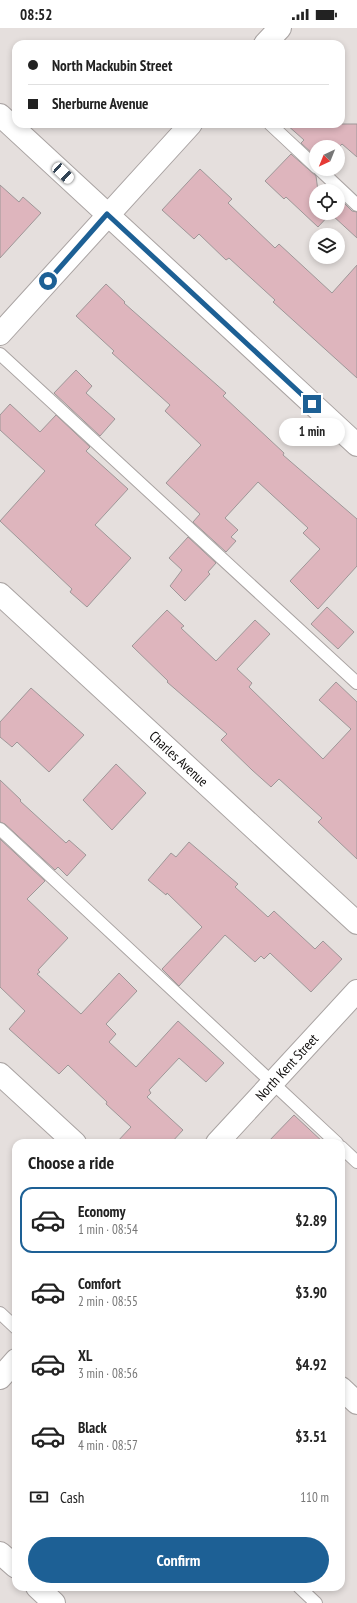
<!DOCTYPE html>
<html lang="en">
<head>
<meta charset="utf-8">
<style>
  :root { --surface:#fff; --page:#f6f6f6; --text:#222; --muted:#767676; --line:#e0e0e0; --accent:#1d6095 }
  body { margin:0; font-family:"PT Sans Narrow",sans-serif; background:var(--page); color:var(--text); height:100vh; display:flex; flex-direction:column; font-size:15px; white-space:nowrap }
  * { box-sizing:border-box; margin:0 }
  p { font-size:13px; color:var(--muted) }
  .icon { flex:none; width:22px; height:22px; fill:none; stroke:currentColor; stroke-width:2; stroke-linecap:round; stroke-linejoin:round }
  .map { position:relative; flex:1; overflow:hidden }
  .panel { position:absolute; left:12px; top:1111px; width:333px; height:452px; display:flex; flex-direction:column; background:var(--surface); border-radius:12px; box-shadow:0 2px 6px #0003 }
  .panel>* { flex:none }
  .guide { position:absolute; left:12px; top:12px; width:333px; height:88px; border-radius:12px; box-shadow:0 2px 6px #0003; display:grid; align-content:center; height:88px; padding:0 16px; background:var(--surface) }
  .needle { width:26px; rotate:223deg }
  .controls { position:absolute; left:309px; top:112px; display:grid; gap:8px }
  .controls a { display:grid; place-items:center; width:36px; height:36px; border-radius:50%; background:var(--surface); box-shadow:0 2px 6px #0003; font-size:20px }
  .end { position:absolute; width:18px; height:18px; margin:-9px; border:5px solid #1d6095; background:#fff; box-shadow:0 0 0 2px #fff }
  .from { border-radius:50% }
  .bubble { position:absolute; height:28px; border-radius:14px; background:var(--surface); box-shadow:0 2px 6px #0003; font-size:13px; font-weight:700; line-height:28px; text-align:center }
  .car { position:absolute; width:12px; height:24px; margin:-12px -6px; border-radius:5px; box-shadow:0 0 3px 1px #0007; background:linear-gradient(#fff 24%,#345 0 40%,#fff 0 76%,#345 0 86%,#fff 0) }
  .guide b { display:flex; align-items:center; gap:14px; height:38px; font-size:15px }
  .guide b+b { border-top:1px solid var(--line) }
  .guide i { width:10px; height:10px; background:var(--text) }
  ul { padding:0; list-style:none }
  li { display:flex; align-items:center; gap:12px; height:66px; margin:0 8px 6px; padding:0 8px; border:2px solid transparent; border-radius:12px }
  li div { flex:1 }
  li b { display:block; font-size:15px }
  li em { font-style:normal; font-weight:700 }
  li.active { border-color:var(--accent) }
  li>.icon { width:36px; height:36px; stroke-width:1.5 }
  h2 { padding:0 16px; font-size:18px; line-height:48px }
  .pay { display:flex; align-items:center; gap:10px; height:44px; padding:0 16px; font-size:15px }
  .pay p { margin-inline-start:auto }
  .cta { display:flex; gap:8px; margin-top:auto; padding:8px 16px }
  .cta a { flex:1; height:46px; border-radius:24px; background:var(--accent); color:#fff; font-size:16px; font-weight:700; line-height:46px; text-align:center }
  .status { display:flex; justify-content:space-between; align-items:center; height:28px; padding:0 20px; background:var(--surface); direction:ltr }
  .status svg { height:11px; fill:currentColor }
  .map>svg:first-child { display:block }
</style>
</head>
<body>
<div class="status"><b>08:52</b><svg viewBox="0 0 49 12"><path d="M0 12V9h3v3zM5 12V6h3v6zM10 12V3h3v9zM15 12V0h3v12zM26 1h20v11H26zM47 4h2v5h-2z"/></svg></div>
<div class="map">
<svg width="357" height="1575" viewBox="0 0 357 1575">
  <rect width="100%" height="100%" fill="#e5dfdd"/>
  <!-- building -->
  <g fill="#deb5bd" stroke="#9e9798">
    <polygon points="286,96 357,96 357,129 342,116 338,120 316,119 316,129 301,115 304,112"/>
    <polygon points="291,126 316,148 318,163 316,163 316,185 331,185 318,199 286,169 284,171 265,153"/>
    <polygon points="200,141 232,171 228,175 275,220 279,216 332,265 357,237 357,350 273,274 275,272 229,230 226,232 199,206 194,211 162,182"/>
    <polygon points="0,157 19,174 23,169 41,185 0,230"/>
    <polygon points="344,175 352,183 357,184 357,210 332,187 338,185 338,181"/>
    <polygon points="106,256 125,274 124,275 226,365 223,368 284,425 283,427 357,491 357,538 318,581 290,553 320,521 303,505 308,500 258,454 225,490 238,502 231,509 236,513 226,524 193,494 200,486 166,455 201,417 165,383 170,377 112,325 114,323 76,288"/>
    <polygon points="76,342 92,358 86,365 115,391 100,408 54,365"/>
    <polygon points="10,376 40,404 56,387 90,419 86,423 128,461 95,497 131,530 87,579 70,564 72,561 0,493 45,443 0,402 0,387"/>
    <polygon points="188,509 216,535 208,544 210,546 185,573 170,558 182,542 169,530"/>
    <polygon points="327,579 354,604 338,621 311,596"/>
    <polygon points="167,582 184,598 181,600 216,633 255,592 270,606 237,641 252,655 249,659 323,731 351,701 319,672 336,654 357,674 357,831 318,794 322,790 279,751 271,759 252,742 221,712 227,706 167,654 168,653 132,618"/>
    <polygon points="31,660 84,707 49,744 17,714 12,719 0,709 0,694"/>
    <polygon points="116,736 146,765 112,802 83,772"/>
    <polygon points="0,752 21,772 20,773 66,815 69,812 86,827 67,848 58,839 55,842 5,796 0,794"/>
    <polygon points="0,811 45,853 27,871 68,910 38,942 40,944 37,946 81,986 119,945 137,963 106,996 116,1006 109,1014 136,1039 178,993 224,1035 206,1054 179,1030 149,1062 151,1065 147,1069 183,1102 171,1115 116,1115 131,1099 106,1076 107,1074 68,1037 59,1046 9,1001 25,983 0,959"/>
    <polygon points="189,814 238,856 235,859 268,889 274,883 315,921 323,913 342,931 311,964 270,925 264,931 261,928 255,934 225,907 179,958 162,941 202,899 167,865 166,867 148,852 171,825 176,829"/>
    <polygon points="294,1087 324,1115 267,1115"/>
  </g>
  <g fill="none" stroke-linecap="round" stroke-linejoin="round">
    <defs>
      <g id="service">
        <polyline points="270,96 316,139"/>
        <polyline points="319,141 357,177"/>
        <polyline points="0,326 357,655"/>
        <polyline points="0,801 337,1115"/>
        <polyline points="341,1119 357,1134"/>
        <polyline points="0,1285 16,1300"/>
        <polyline points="299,1559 316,1575"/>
      </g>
      <g id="minor">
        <polyline points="265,16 280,0"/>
        <polyline points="0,87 357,417"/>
        <polyline points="0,306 191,96"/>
        <path id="s1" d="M0 566 357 895"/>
        <polyline points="0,1046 75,1115"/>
        <path id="s2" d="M217 1115 357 963"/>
        <polyline points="0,1350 16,1332"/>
        <polyline points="341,1360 357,1375"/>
      </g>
      <g id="tertiary">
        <polyline points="0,1525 16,1539"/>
        <polyline points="37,1559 54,1575"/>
      </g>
    </defs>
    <!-- service casing -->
    <use href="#service" stroke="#a9a3a2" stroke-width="14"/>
    <!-- minor casing -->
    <use href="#minor" stroke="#a9a3a2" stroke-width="24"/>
    <!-- tertiary casing -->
    <use href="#tertiary" stroke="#a9a3a2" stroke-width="24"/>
    <!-- service -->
    <use href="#service" stroke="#fff" stroke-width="12"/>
    <!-- minor -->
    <use href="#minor" stroke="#fff" stroke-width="22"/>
    <!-- tertiary -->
    <use href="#tertiary" stroke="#fff" stroke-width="22"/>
  </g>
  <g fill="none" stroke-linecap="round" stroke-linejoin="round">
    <!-- route -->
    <polyline stroke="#1d6095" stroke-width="5" points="48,253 107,186 312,376"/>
  </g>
  <g text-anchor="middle" stroke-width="3" stroke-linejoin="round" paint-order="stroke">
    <!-- street labels -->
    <g font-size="14" fill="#0f0d0c" stroke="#fff">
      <text dy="5" stroke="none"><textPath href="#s1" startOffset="243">Charles Avenue</textPath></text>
      <text dy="5" stroke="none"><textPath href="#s2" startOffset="103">North Kent Street</textPath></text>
    </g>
  </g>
</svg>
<div class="controls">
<a><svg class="needle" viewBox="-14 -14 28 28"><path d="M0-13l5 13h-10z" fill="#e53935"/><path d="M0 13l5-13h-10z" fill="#767676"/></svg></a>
<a><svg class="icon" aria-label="locate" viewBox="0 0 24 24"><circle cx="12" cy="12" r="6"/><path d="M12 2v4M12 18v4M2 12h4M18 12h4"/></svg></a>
<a><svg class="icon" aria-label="layers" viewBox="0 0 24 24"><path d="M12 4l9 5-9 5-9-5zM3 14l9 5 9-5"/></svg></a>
</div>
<i class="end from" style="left:48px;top:253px"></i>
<i class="end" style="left:312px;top:376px"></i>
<div class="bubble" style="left:279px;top:390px;width:66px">1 min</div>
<i class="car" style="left:63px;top:145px;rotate:133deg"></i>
<div class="guide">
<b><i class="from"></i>North Mackubin Street</b>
<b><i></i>Sherburne Avenue</b>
</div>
<section class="panel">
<h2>Choose a ride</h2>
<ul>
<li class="active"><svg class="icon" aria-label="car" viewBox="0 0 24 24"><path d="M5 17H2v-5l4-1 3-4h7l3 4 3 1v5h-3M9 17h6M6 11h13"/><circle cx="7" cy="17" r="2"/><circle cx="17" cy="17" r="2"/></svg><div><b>Economy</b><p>1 min · 08:54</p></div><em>$2.89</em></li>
<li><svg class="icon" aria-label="car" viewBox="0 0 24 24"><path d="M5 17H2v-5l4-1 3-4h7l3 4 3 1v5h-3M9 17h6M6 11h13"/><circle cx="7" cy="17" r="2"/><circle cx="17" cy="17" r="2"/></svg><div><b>Comfort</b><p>2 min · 08:55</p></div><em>$3.90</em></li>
<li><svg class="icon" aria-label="car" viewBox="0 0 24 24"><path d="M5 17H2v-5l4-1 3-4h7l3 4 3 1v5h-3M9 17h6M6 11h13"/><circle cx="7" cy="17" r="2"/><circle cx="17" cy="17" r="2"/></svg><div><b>XL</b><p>3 min · 08:56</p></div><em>$4.92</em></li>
<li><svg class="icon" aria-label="car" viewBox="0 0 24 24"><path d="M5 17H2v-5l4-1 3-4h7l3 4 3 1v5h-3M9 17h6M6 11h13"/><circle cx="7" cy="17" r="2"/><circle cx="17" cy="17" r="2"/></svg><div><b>Black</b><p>4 min · 08:57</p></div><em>$3.51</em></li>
</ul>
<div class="pay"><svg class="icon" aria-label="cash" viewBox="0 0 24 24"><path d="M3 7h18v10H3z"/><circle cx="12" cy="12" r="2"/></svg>Cash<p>110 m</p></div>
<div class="cta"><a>Confirm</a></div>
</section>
</div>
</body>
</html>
